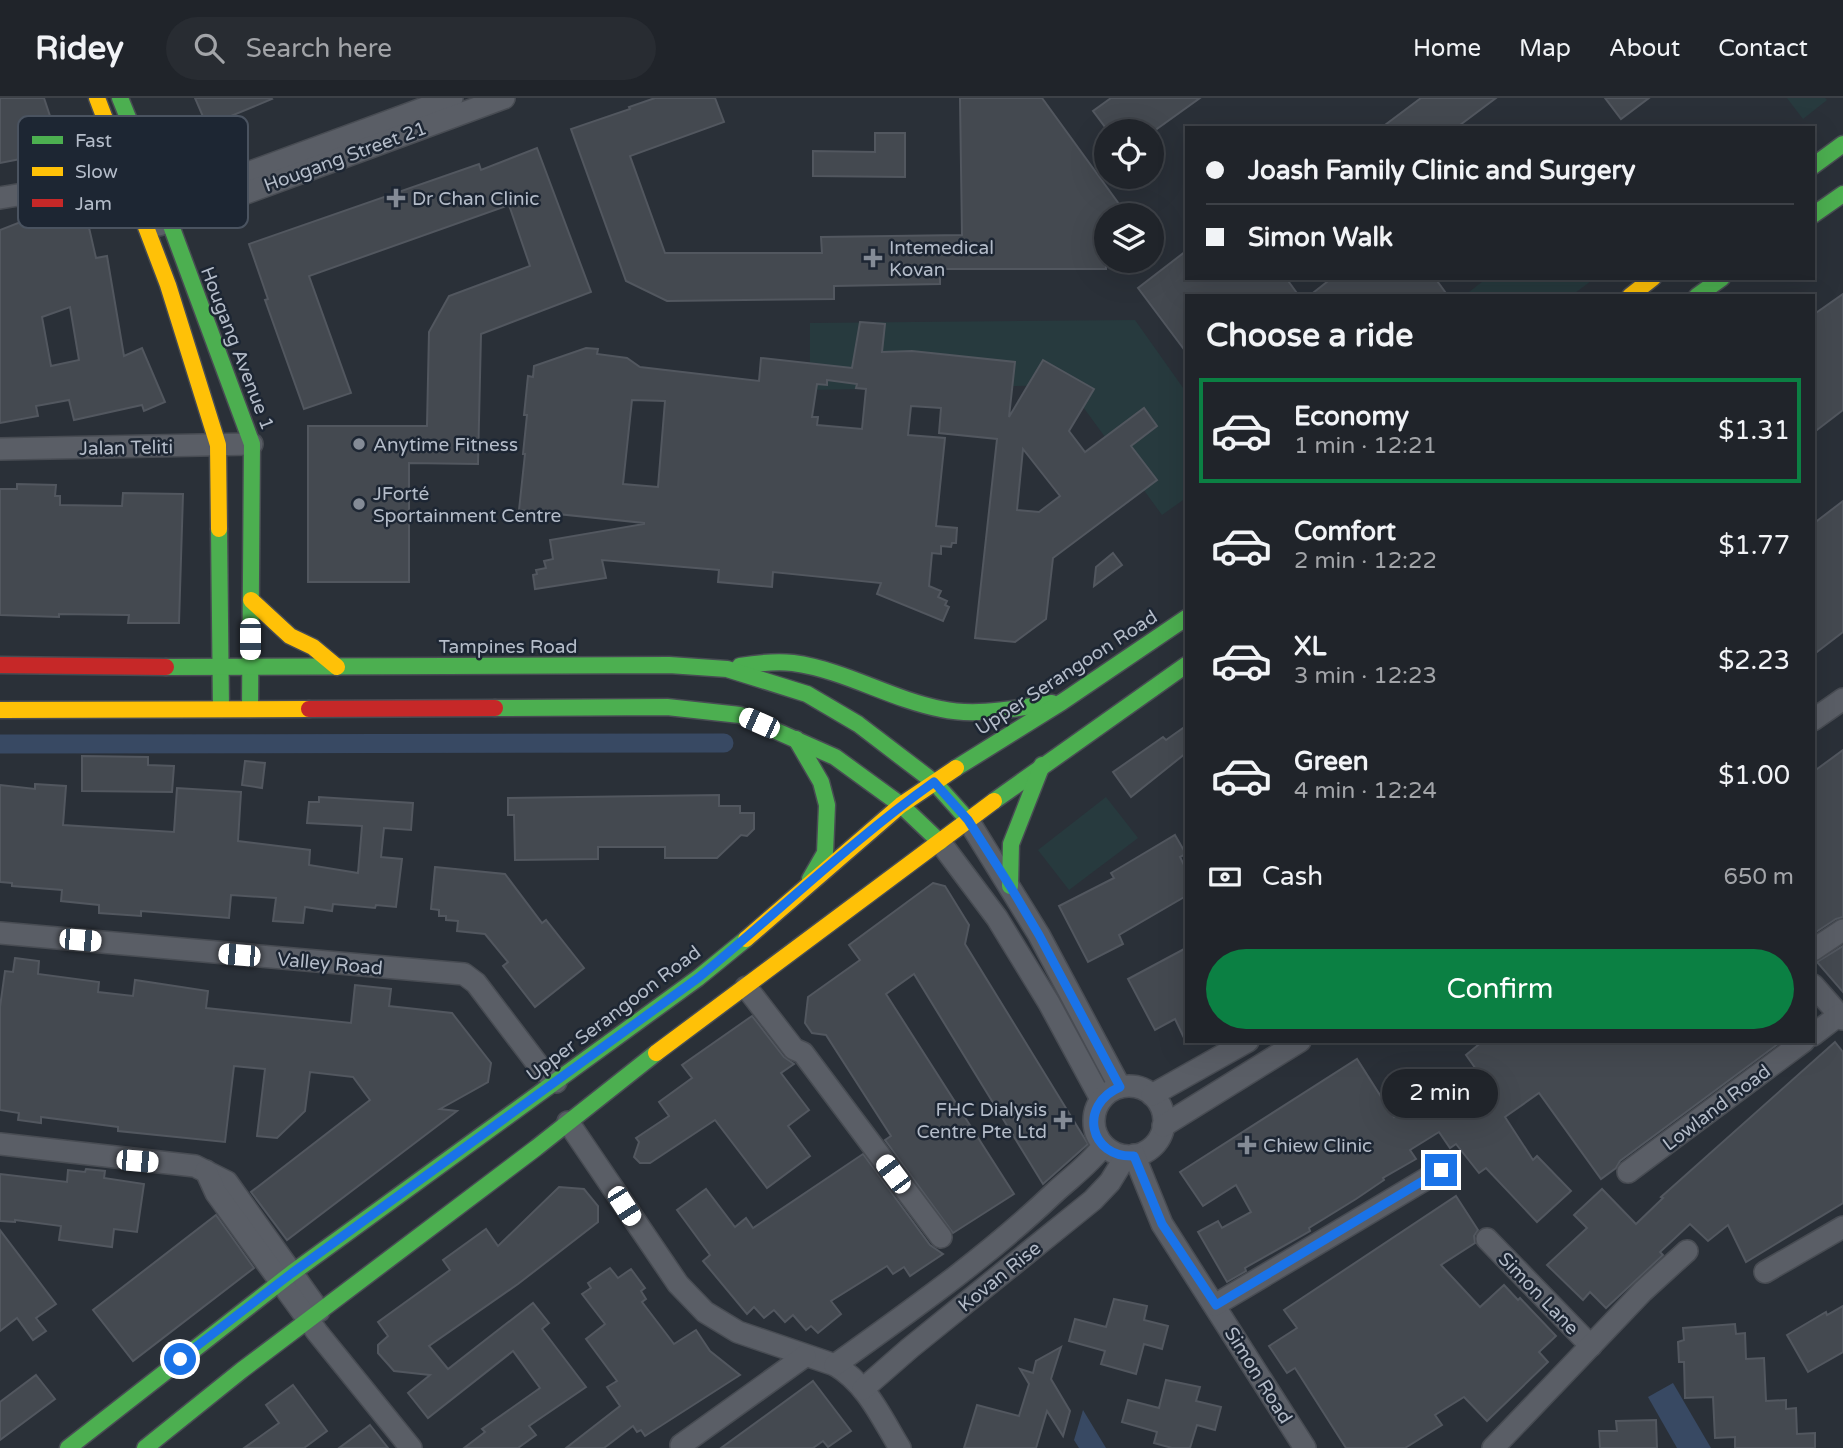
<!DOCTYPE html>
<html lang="en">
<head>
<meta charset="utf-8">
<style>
  :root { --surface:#20242a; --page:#282c32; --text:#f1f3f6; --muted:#a2a4a8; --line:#3d4147; --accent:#0b8043 }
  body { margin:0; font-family:"Varela Round",sans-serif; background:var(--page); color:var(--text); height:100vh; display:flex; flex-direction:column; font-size:26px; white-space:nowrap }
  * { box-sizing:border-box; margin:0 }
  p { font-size:23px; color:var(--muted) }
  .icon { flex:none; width:38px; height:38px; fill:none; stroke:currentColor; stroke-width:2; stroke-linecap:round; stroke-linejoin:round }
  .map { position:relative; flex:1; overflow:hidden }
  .panel { position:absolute; left:1185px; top:196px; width:630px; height:749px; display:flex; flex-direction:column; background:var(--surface); border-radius:0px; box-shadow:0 7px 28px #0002,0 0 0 2px var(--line) }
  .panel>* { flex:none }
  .top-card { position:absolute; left:1185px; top:28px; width:630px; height:154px; border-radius:0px; box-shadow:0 7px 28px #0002,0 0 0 2px var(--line); display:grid; align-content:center; height:154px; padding:0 21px; background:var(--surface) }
  .fabs { position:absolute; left:1094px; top:21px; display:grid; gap:14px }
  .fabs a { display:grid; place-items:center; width:70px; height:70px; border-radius:50%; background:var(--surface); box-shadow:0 7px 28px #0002,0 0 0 2px var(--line); font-size:35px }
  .end { position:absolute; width:32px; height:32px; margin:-16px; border:9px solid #1a73e8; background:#fff; box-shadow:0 0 0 4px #fff }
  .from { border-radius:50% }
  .bubble { position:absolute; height:49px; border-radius:24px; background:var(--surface); box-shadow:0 7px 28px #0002,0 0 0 2px var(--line); font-size:23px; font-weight:600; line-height:49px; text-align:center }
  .car { position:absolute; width:21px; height:42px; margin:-21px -10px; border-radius:9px; box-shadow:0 0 5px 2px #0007; background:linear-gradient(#fff 24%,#345 0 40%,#fff 0 76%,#345 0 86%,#fff 0) }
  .top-card b { display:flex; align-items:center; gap:24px; height:66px; font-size:26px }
  .top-card b+b { border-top:2px solid var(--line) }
  .top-card i { width:18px; height:18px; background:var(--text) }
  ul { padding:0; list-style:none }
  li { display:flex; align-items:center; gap:21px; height:105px; margin:0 14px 10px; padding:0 7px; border:4px solid transparent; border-radius:0px }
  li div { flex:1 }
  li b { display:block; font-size:26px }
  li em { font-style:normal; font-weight:600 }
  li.active { border-color:var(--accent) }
  li>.icon { width:63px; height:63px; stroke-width:1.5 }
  h2 { padding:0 21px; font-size:32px; line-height:84px }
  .pay { display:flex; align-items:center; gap:18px; height:77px; padding:0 21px; font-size:26px }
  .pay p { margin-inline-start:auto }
  .action { display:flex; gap:14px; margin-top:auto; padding:14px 21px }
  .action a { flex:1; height:80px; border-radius:42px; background:var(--accent); color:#fff; font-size:28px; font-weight:600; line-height:80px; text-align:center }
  header { display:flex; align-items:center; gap:42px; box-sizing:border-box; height:98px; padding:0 35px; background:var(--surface); border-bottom:2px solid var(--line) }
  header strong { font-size:33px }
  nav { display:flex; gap:38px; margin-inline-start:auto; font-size:24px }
  .search { width:490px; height:63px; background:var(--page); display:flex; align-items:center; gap:18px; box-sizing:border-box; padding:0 24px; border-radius:38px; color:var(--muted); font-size:26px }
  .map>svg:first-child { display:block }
</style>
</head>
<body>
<header>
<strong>Ridey</strong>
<div class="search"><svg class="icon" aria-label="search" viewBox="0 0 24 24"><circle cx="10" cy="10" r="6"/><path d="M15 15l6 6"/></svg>Search here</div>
<nav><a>Home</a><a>Map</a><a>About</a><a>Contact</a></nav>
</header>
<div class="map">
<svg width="1843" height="1350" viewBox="0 0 1843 1350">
  <rect width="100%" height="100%" fill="#2a3038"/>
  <!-- green -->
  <g fill="#273a3e">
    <polygon points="1787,0 1825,0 1827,2 1803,21"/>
    <polygon points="1487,180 1595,180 1571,198 1472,198 1469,194"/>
    <polygon points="1135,222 1186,294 1186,400 1162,417 1067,287 810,292 810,225"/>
    <polygon points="1106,699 1138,740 1069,792 1038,752"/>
  </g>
  <!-- water -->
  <g fill="#384963">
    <polygon points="1673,1285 1711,1350 1677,1350 1648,1299"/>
    <polygon points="1083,1312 1106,1350 1079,1350 1074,1342"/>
  </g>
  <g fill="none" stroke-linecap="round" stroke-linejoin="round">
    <!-- canal -->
    <polyline stroke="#384963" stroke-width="19" points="0,646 724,645"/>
  </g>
  <!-- building -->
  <g fill="#444950" stroke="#52575f" stroke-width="2" fill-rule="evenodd">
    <polygon points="0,0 44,0 58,42 65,40 72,61 46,70 41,57 0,65"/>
    <polygon points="195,0 271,0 272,1 207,28"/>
    <polygon points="655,0 715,0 724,24 630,58 665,155 822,155 821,139 962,137 960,0 1042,0 1127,117 1106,117 1106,171 940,171 940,186 834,188 834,201 667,203 626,183 571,31 630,11 629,9"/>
    <polygon points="1111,0 1200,0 1154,33 1108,33 1093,13"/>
    <polygon points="1421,0 1496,0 1456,30 1381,30"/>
    <polygon points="1605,0 1649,0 1621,21"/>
    <polygon points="875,35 905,35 905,79 813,78 813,53 875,54"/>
    <polygon points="537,50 591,194 481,236 478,366 409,365 409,484 308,484 308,328 427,328 429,234 449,198 530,168 509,107 309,178 351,295 304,311 265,202 268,201 249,146 479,66 481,72"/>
    <path d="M84 108 96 160 107 158 124 258 142 250 165 304 144 313 142 307 74 322 69 302 36 308 38 318 0 325V132L31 120ZM70 209 79 262 51 268 42 219Z"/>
    <polygon points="1186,153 1186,180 1286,180 1299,198 1186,198 1186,254 1138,190"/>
    <polygon points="1332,180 1435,180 1448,198 1309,198"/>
    <polygon points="1843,196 1843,312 1813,335 1813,217"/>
    <path d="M860 224 885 226 882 254 912 253 1015 264 1009 319 1043 262 1094 291 1069 333 1085 354 1144 310 1157 328 1131 348 1157 382 1053 460 1046 521 1015 544 975 540 997 341 939 335 941 310 911 308 908 337 945 340 936 428 957 430 956 445H952L951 449 941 448V456L932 455 929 488 941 493 938 499 947 503 945 507 949 509 943 523 877 496 881 485 773 474 772 489 718 484 719 472 602 462 606 480 535 491 533 477 537 476 536 472 546 470 544 463 553 461 550 442 644 426V425L519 412 525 356H523L527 317H524L528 278 533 279 534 268 586 250 598 251 597 256 627 260 640 269 759 283 761 260 852 270ZM827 282 857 286 856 290 866 291 862 331 817 327 818 319H812L817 286 827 287ZM632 302 665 303 658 389 623 386ZM1023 351 1060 398 1039 414 1017 412Z"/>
    <polygon points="17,386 56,387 55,398 60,398 60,407 122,408 123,395 183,396 179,525 128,525 129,517 59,516 59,519 0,517 0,391 17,391"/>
    <polygon points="1843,403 1843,534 1813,557 1813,426"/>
    <polygon points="1113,455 1122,467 1094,488 1096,469"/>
    <polygon points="1186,628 1186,655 1131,699 1113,674 1163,639 1166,642"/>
    <polygon points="1843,652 1843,819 1836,821 1813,836 1813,674"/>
    <polygon points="82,658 148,659 148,667 174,668 172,694 82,693"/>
    <polygon points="245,663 265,665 262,690 242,687"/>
    <polygon points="35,686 66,688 63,727 174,734 177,690 241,694 238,743 310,752 309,767 358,775 362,728 307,725 309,704 319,704 319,699 413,705 411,732 384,730 381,759 402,761 396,809 376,807 375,810 333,806 332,813 305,809 303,825 273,823 276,800 231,797 229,820 141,813 141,818 99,815 99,807 61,803 62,792 12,788 12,785 0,784 0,687 35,691"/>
    <polygon points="719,697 719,708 740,708 740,715 754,715 754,731 747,738 741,737 717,760 665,760 665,749 598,749 598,761 515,762 514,717 508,717 508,700"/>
    <polygon points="1175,737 1186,756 1180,759 1186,771 1186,798 1119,837 1123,846 1088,864 1059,808 1114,780 1111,775"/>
    <polygon points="435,769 505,776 542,825 546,822 584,870 535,909 503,868 508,864 485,836 457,833 458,823 446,822 446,818 439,818 439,812 431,811"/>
    <polygon points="933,785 945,788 969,827 965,846 1088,1046 1043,1086 914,876 886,896 1014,1096 953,1135 885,1042 891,1038 826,937 812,935 805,925 808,899 860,862 849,847"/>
    <polygon points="1843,848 1843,894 1817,864"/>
    <polygon points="1186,850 1186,944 1175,921 1155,932 1128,881"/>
    <polygon points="15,860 39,863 38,876 99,884 98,894 133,898 135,882 208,893 206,910 351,925 355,887 391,891 389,908 452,915 491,965 488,984 440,1011 457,1013 287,1142 251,1094 370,1002 353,979 310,974 305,1013 277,1040 257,1038 265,971 234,968 225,1044 118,1033 118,1029 41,1019 41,1025 18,1022 19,1015 0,1012 0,909 5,873 13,874"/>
    <polygon points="752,918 784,959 794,966 781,975 809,1012 788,1028 810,1058 767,1090 715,1022 650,1065 640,1065 634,1059 639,1044 636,1040 669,1018 659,1004 692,980 682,967"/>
    <polygon points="1483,943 1782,943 1620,1063 1616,1070 1601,1081 1539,995 1505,1019 1533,1062 1537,1058 1571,1093 1537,1124 1486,1070 1479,1075 1456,1046 1450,1050 1439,1034 1410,1052 1416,1061 1383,1080 1384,1082 1356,1101 1309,1130 1310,1133 1245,1170 1246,1173 1227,1184 1198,1134 1218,1123 1222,1130 1251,1114 1236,1087 1203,1108 1180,1074 1357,961 1394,1019 1448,985 1458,1001 1485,984 1466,957"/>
    <polygon points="1835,944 1843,954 1843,1105 1746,1164 1728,1127 1708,1143 1690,1126 1660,1154 1663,1157 1606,1210 1590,1194 1583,1202 1547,1167 1587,1130 1574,1117 1602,1091 1636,1126 1663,1100 1661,1099"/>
    <polygon points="863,1056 930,1147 943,1156 910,1178 904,1169 893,1176 887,1168 831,1203 841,1216 818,1235 811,1228 806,1232 793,1217 785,1224 774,1212 764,1220 754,1209 747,1216 703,1163 710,1157 677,1112 706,1091 735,1129 746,1120 753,1130"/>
    <polygon points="86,1071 105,1073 104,1080 144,1086 137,1134 114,1131 112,1149 59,1142 61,1128 15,1122 15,1124 0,1123 0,1076 67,1084 68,1072 85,1074"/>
    <polygon points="559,1089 584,1091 598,1108 598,1124 518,1186 429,1248 448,1271 533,1205 549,1225 542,1231 586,1289 529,1328 536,1337 518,1350 464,1350 485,1334 482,1331 540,1290 513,1253 428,1320 408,1295 430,1277 394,1273 378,1255 378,1247 388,1238 378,1224 450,1172 443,1162 486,1131 498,1148"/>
    <polygon points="1456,1098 1478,1132 1474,1138 1475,1145 1441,1167 1480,1209 1504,1187 1518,1202 1520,1200 1556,1238 1539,1254 1548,1264 1487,1323 1464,1299 1435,1317 1442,1327 1405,1350 1346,1350 1295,1270 1287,1275 1269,1248 1297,1230 1284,1212"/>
    <polygon points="216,1117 254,1170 133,1263 93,1212"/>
    <polygon points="0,1132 56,1206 36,1220 46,1233 33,1242 17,1220 0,1233"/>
    <polygon points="610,1170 618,1180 631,1171 645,1190 641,1193 646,1201 642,1204 674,1246 696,1232 710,1253 740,1277 645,1338 641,1332 637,1334 633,1328 604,1350 566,1350 620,1308 607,1289 617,1283 586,1241 605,1226 582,1196 591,1190 588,1185"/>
    <polygon points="1114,1201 1147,1208 1144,1222 1168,1228 1162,1251 1144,1246 1136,1276 1101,1266 1105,1253 1069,1243 1075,1221 1106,1229"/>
    <polygon points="1843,1208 1843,1254 1808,1274 1787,1237 1826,1214 1827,1217"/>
    <polygon points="1735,1226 1736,1236 1745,1235 1746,1261 1764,1260 1766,1303 1786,1302 1786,1311 1796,1310 1797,1336 1815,1335 1815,1350 1735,1350 1735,1339 1715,1340 1713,1299 1685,1300 1684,1264 1679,1264 1678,1244 1684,1242 1683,1230"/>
    <polygon points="1061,1249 1051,1281 1070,1313 1063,1338 1047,1313 1036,1350 964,1350 977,1307 1019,1318 1029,1286 1020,1271 1033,1275 1036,1263"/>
    <polygon points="36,1277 55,1301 0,1342 0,1304"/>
    <polygon points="1166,1282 1200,1289 1196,1303 1221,1309 1215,1332 1197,1327 1190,1350 1172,1350 1154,1345 1157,1334 1122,1324 1128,1302 1159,1310"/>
    <polygon points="813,1283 851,1333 828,1349 823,1343 813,1350 721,1350"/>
    <polygon points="293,1287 327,1333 304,1350 244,1350 279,1325 266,1307"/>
    <polygon points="1656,1322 1657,1350 1600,1350 1599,1333 1617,1333 1616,1323"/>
    <polygon points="370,1327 388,1350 339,1350"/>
  </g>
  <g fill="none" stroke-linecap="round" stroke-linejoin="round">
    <defs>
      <g id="street">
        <polyline points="0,100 109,82 138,73"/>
        <polyline points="150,111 452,0"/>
        <polyline points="159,127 504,0"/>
        <polyline points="0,351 252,346"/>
        <polyline points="1813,622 1843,601"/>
        <polyline points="968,722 1039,837 1120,989"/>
        <polyline points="940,744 997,820 1049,905 1101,1001"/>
        <polyline points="0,835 464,876 476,885 539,968 556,984"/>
        <polyline points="1813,852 1843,832"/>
        <polyline points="1813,887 1843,921"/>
        <polyline points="746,889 794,951 803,955 941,1139"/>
        <polyline points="1813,937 1839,917"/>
        <circle cx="1129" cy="1023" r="35"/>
        <polyline points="1152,997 1248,943"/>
        <path d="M568 1024 678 1186 705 1214 738 1234 835 1267C867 1286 881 1319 900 1350"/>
        <polyline points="1163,1028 1300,943"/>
        <polyline points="0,1046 195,1068 227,1084 319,1213"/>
        <polyline points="1134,1057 1162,1126 1305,1350"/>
        <polyline points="206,1073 216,1095 317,1234 411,1350"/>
        <polyline points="1628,1074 1804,943"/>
        <polyline points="1487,1141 1591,1248"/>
        <polyline points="1765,1174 1843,1129"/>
        <polyline points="1215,1207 1441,1072"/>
        <path d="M835 1267C910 1213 986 1160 1053 1096 1070 1080 1089 1067 1103 1048"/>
        <polyline points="863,1291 910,1250 1093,1102 1110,1084 1126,1058"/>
        <polyline points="681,1347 805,1258"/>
        <polyline points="1493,1350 1643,1193 1687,1153"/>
      </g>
      <g id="fast">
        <polyline points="120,0 163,106 252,346 250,611"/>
        <polyline points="1813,68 1843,46"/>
        <polyline points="1813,117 1843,96"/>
        <polyline points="1697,198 1722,180"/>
        <polyline points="219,431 221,611"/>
        <path d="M740 568C758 565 775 563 793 565 845 572 890 601 941 611 977 619 1015 610 1052 605"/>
        <polyline points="166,569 669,567 727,571 807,596 858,626 934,684 968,722"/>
        <polyline points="495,610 667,609 740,617 835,659 901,707 940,744"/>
        <polyline points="796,641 821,684 827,707 825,755 810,781"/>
        <polyline points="956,670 1062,604 1186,520"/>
        <polyline points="994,703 1186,567"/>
        <polyline points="1010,788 1011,746 1042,667"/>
        <polyline points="68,1350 292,1175 698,880 746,841"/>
        <polyline points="145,1350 242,1272 536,1050 656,955"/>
      </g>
      <g id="slow">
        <polyline points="97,0 168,187 218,347 219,431"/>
        <polyline points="1630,198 1653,180"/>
        <polyline points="251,502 290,538 313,549 337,569"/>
        <polyline points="0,612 309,611"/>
        <polyline points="746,841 901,707 956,670"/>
        <polyline points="656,955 994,703"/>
      </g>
      <g id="jam">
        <polyline points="0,567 166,569"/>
        <polyline points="309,611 495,610"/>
      </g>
    </defs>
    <!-- street casing -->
    <use href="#street" stroke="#484c53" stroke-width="24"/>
    <!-- fast casing -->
    <use href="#fast" stroke="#484c53" stroke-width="19"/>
    <!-- slow casing -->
    <use href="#slow" stroke="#484c53" stroke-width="19"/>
    <!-- jam casing -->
    <use href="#jam" stroke="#484c53" stroke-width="19"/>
    <!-- street -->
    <use href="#street" stroke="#5a5e66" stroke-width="21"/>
    <!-- fast -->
    <use href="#fast" stroke="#4caf50" stroke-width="16"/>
    <!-- slow -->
    <use href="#slow" stroke="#ffc107" stroke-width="16"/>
    <!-- jam -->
    <use href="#jam" stroke="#c62828" stroke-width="16"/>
  </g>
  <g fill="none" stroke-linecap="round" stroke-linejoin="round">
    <!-- route -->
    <path stroke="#1a73e8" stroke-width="9" d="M180 1261 292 1175 698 880C777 815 851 743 934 684L968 722 1010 788 1039 837 1120 989C1078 1007 1089 1060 1134 1058L1162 1126 1216 1207 1441 1072"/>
  </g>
  <!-- markers -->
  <g fill="#848b96" stroke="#1d2633" stroke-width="2.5">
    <path d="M392.5 89.5h7v7h7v7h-7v7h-7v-7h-7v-7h7z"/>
    <path d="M869.5 149.5h7v7h7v7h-7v7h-7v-7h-7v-7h7z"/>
    <circle cx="359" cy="346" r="7"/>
    <circle cx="359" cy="406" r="7"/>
    <path d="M1059.5 1011.5h7v7h7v7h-7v7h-7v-7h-7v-7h7z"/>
    <path d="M1243.5 1036.5h7v7h7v7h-7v7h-7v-7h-7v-7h7z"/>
  </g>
  <g text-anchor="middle" stroke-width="5" stroke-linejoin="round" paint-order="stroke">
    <!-- street labels -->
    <g font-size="19" fill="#b4bcc9" stroke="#1d2633">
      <text transform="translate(345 58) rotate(-20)" y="7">Hougang Street 21</text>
      <text transform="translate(238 250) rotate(69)" y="7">Hougang Avenue 1</text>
      <text transform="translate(126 349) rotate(-1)" y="7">Jalan Teliti</text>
      <text x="508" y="555">Tampines Road</text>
      <text transform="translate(1066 574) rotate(-33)" y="7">Upper Serangoon Road</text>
      <text transform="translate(330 865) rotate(5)" y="7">Valley Road</text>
      <text transform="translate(613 915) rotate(-37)" y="7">Upper Serangoon Road</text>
      <text transform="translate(1716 1009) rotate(-37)" y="7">Lowland Road</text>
      <text transform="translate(999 1178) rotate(-39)" y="7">Kovan Rise</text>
      <text transform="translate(1539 1195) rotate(46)" y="7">Simon Lane</text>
      <text transform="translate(1259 1277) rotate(58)" y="7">Simon Road</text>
    </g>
    <!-- poi labels -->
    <g font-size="19" fill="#b4bcc9" stroke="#1d2633" text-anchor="start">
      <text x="412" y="107">Dr Chan Clinic</text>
      <text x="889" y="156">Intemedical<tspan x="889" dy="22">Kovan</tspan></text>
      <text x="373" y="353">Anytime Fitness</text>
      <text x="373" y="402">JForté<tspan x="373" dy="22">Sportainment Centre</tspan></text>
      <text x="1047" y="1018" text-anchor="end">FHC Dialysis<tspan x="1047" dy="22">Centre Pte Ltd</tspan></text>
      <text x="1263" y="1054">Chiew Clinic</text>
    </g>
  </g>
  <!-- legend -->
  <rect x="18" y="18" width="230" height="112" rx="10" fill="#1d2633" stroke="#4a5360" stroke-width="2"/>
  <rect x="32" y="38" width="31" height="8" fill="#4caf50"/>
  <rect x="32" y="69" width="31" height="9" fill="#ffc107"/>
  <rect x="32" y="101" width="31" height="8" fill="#c62828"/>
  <g font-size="19" fill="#b4bcc9">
    <text x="75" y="49">Fast</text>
    <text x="75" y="80">Slow</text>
    <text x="75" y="112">Jam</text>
  </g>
</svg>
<div class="fabs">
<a><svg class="icon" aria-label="locate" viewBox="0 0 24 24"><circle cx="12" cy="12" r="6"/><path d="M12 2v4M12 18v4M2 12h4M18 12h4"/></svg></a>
<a><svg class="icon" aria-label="layers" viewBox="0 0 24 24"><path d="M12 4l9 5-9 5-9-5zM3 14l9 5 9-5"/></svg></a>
</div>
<i class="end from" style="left:180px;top:1261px"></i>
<i class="end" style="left:1441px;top:1072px"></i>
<div class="bubble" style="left:1382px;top:971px;width:116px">2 min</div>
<i class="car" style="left:250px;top:541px;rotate:180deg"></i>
<i class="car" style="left:759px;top:625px;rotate:294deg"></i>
<i class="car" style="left:80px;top:842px;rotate:95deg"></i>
<i class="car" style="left:239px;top:857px;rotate:275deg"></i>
<i class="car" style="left:137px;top:1063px;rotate:95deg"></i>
<i class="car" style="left:893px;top:1076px;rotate:323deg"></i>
<i class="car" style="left:624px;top:1108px;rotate:147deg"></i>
<div class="top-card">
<b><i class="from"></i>Joash Family Clinic and Surgery</b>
<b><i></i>Simon Walk</b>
</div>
<section class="panel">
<h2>Choose a ride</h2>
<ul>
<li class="active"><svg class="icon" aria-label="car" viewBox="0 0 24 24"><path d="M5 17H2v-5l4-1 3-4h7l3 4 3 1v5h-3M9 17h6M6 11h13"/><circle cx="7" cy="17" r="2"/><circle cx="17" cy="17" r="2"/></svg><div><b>Economy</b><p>1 min · 12:21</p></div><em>$1.31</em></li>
<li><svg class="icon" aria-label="car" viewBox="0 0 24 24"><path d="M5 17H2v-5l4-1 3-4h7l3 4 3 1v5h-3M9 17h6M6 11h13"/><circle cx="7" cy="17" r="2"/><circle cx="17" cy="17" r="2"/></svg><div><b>Comfort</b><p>2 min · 12:22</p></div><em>$1.77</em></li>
<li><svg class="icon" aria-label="car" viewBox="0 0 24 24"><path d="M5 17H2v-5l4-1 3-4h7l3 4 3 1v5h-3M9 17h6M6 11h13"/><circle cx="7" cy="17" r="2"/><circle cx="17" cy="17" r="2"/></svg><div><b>XL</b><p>3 min · 12:23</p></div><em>$2.23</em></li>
<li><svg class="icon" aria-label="car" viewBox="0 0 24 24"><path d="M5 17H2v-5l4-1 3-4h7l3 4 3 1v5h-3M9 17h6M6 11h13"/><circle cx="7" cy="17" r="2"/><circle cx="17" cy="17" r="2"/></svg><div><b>Green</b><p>4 min · 12:24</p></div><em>$1.00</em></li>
</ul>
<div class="pay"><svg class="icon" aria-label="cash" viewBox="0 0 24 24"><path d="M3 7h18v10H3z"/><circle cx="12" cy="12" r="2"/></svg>Cash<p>650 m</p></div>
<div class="action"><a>Confirm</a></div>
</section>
</div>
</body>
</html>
